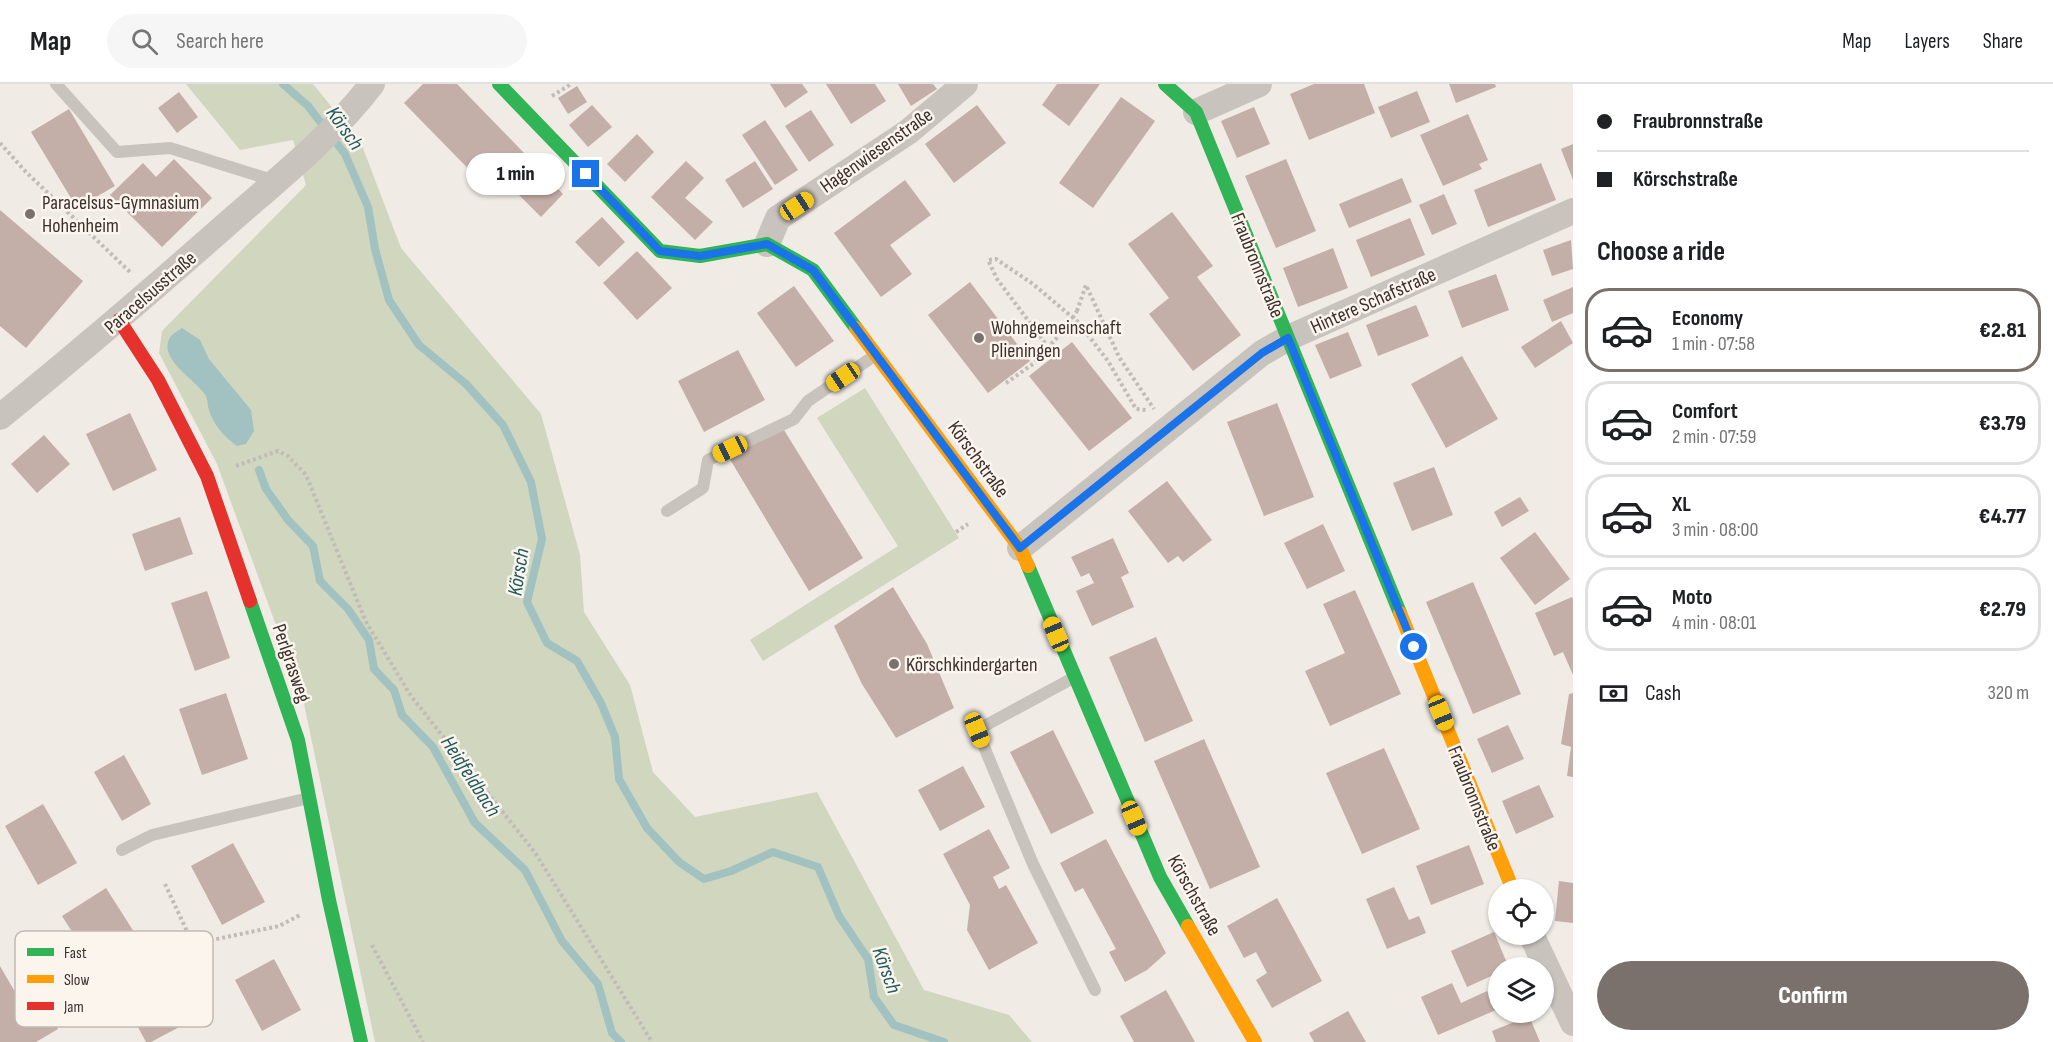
<!DOCTYPE html>
<html lang="en">
<head>
<meta charset="utf-8">
<style>
  :root { --surface:#fff; --page:#f6f6f6; --text:#202124; --muted:#757577; --line:#e0e0e0; --accent:#7a716c }
  body { margin:0; font-family:"Sofia Sans Condensed",sans-serif; background:var(--page); color:var(--text); height:100vh; display:flex; flex-direction:column; font-size:22px; white-space:nowrap }
  * { box-sizing:border-box; margin:0 }
  p { font-size:20px; color:var(--muted) }
  .icon { flex:none; width:33px; height:33px; fill:none; stroke:currentColor; stroke-width:2; stroke-linecap:round; stroke-linejoin:round }
  .map { position:relative; flex:1; overflow:hidden }
  .details { display:flex; flex-direction:column; background:var(--surface); width:480px }
  .details>* { flex:none }
  .guide { display:grid; align-content:center; height:132px; padding:0 24px; background:var(--surface) }
  .controls { position:absolute; left:1488px; top:795px; display:grid; gap:12px }
  .controls a { display:grid; place-items:center; width:66px; height:66px; border-radius:50%; background:var(--surface); box-shadow:0 2px 4px #0004; font-size:30px }
  .end { position:absolute; width:27px; height:27px; margin:-14px; border:8px solid #1a73e8; background:#fff; box-shadow:0 0 0 3px #fff }
  .from { border-radius:50% }
  .bubble { position:absolute; height:42px; border-radius:21px; background:var(--surface); box-shadow:0 2px 4px #0004; font-size:20px; font-weight:800; line-height:42px; text-align:center }
  .car { position:absolute; width:18px; height:36px; margin:-18px -9px; border-radius:8px; box-shadow:0 0 4px 2px #0007; background:linear-gradient(#f5c518 24%,#345 0 40%,#f5c518 0 76%,#345 0 86%,#f5c518 0) }
  .guide b { display:flex; align-items:center; gap:21px; height:57px; font-size:22px }
  .guide b+b { border-top:2px solid var(--line) }
  .guide i { width:15px; height:15px; background:var(--text) }
  ul { padding:0; list-style:none }
  li { display:flex; align-items:center; gap:18px; height:84px; margin:0 12px 9px; padding:0 12px; border:3px solid var(--line); border-radius:24px }
  li div { flex:1 }
  li b { display:block; font-size:22px }
  li em { font-style:normal; font-weight:800 }
  li.on { border-color:var(--accent) }
  li>.icon { width:54px; height:54px; stroke-width:1.5 }
  h2 { padding:0 24px; font-size:27px; line-height:72px }
  .pay { display:flex; align-items:center; gap:15px; height:66px; padding:0 24px; font-size:22px }
  .pay p { margin-inline-start:auto }
  .primary-button { display:flex; gap:12px; margin-top:auto; padding:12px 24px }
  .primary-button a { flex:1; height:69px; border-radius:36px; background:var(--accent); color:#fff; font-size:24px; font-weight:800; line-height:69px; text-align:center }
  header { display:flex; align-items:center; gap:36px; box-sizing:border-box; height:84px; padding:0 30px; background:var(--surface); border-bottom:2px solid var(--line) }
  header strong { font-size:28px }
  nav { display:flex; gap:33px; margin-inline-start:auto; font-size:21px }
  .search { width:420px; height:54px; background:var(--page); display:flex; align-items:center; gap:15px; box-sizing:border-box; padding:0 21px; border-radius:33px; color:var(--muted); font-size:22px }
  main { display:flex; flex:1; min-height:0 }
  .map>svg:first-child { display:block }
</style>
</head>
<body>
<header>
<strong>Map</strong>
<div class="search"><svg class="icon" aria-label="search" viewBox="0 0 24 24"><circle cx="10" cy="10" r="6"/><path d="M15 15l6 6"/></svg>Search here</div>
<nav><a>Map</a><a>Layers</a><a>Share</a></nav>
</header>
<main>
<div class="map">
<svg width="1573" height="958" viewBox="0 0 1573 958">
  <rect width="100%" height="100%" fill="#f0ebe5"/>
  <!-- green -->
  <g fill="#d1d6bf">
    <polygon points="186,0 313,0 361,59 401,164 541,330 580,471 584,528 630,601 653,688 695,733 817,708 924,906 1009,931 1032,958 375,958 303,615 217,380 159,269 162,247 306,101 293,56 240,66"/>
    <polygon points="865,304 959,454 763,577 750,556 898,462 817,334"/>
  </g>
  <!-- water -->
  <path fill="#a1c2c1" d="M182 244 200 256 209 275 251 326 254 347 246 360 237 362C225 354 213 340 209 326 207 321 208 316 206 312 198 297 155 274 171 252 173 249 179 247 182 244Z"/>
  <g fill="none" stroke-linecap="round" stroke-linejoin="round">
    <!-- stream -->
    <g stroke="#a1c2c1" stroke-width="8">
      <polyline points="283,0 308,22 345,70 368,123 375,165 389,216 419,261 466,300 503,341 531,398 542,455 527,518 547,559 577,577 601,619 615,653 619,695 647,744 679,778 704,795 731,787 773,768 818,783 839,832 868,875 874,913 894,941 944,958"/>
      <polyline points="259,386 266,405 288,436 313,462 320,497 348,525 369,556 374,585 394,606 402,631 433,663 475,739 525,786 562,857 598,900 612,949 621,958"/>
    </g>
  </g>
  <!-- building -->
  <g fill="#c3afa7">
    <polygon points="423,0 457,0 527,72 491,108 404,19"/>
    <polygon points="770,0 802,0 808,8 785,24"/>
    <polygon points="826,0 875,0 886,17 851,40"/>
    <polygon points="898,0 933,0 937,5 911,22"/>
    <polygon points="1057,0 1100,0 1069,42 1042,21"/>
    <polygon points="1314,0 1364,0 1375,29 1309,56 1290,10"/>
    <polygon points="1449,0 1495,0 1496,3 1456,19"/>
    <polygon points="577,2 587,18 568,30 558,14"/>
    <polygon points="1417,7 1430,38 1391,54 1378,23"/>
    <polygon points="179,8 198,33 177,49 158,24"/>
    <polygon points="1121,13 1155,37 1093,124 1059,99"/>
    <polygon points="592,21 612,43 588,63 569,41"/>
    <polygon points="977,21 1006,59 954,99 925,60"/>
    <polygon points="1254,23 1270,60 1237,74 1221,37"/>
    <polygon points="69,25 115,102 77,124 31,48"/>
    <polygon points="811,26 834,61 809,78 785,42"/>
    <polygon points="1468,30 1488,76 1479,80 1482,85 1443,102 1420,51"/>
    <polygon points="765,36 798,86 775,101 742,51"/>
    <polygon points="637,50 654,68 625,98 607,80"/>
    <polygon points="1573,60 1573,96 1561,65"/>
    <polygon points="174,75 212,114 162,163 110,111 143,79 156,93"/>
    <polygon points="1286,75 1316,147 1276,164 1245,92"/>
    <polygon points="686,77 704,94 685,114 713,138 695,156 651,113"/>
    <polygon points="755,77 773,105 743,124 725,96"/>
    <polygon points="1541,79 1556,116 1488,143 1474,106"/>
    <polygon points="542,88 563,110 541,133 519,111"/>
    <polygon points="1402,94 1412,118 1349,144 1339,120"/>
    <polygon points="905,96 931,131 890,161 912,190 881,213 834,149"/>
    <polygon points="1444,110 1457,140 1432,151 1419,121"/>
    <polygon points="0,126 83,197 26,264 0,242"/>
    <polygon points="1172,128 1213,182 1197,193 1241,251 1193,287 1149,230 1169,214 1128,160"/>
    <polygon points="602,133 625,158 599,183 575,158"/>
    <polygon points="1410,134 1425,171 1371,193 1356,156"/>
    <polygon points="1571,156 1573,185 1552,192 1543,166"/>
    <polygon points="1333,164 1348,204 1298,223 1283,184"/>
    <polygon points="637,167 672,204 637,236 603,199"/>
    <polygon points="1496,190 1509,226 1462,244 1448,207"/>
    <polygon points="970,198 1030,277 988,309 928,231"/>
    <polygon points="794,202 834,257 796,283 757,229"/>
    <polygon points="1573,203 1573,229 1552,238 1543,216"/>
    <polygon points="1416,221 1429,252 1378,272 1366,241"/>
    <polygon points="1561,237 1573,259 1535,284 1521,263"/>
    <polygon points="1348,248 1362,282 1330,295 1315,261"/>
    <polygon points="1072,258 1132,334 1089,367 1029,292"/>
    <polygon points="738,266 765,316 704,348 678,297"/>
    <polygon points="1462,272 1498,335 1446,364 1411,300"/>
    <polygon points="1277,319 1314,413 1264,432 1227,338"/>
    <polygon points="130,329 157,386 113,407 86,350"/>
    <polygon points="784,346 863,474 809,507 728,372"/>
    <polygon points="44,351 70,380 37,409 11,380"/>
    <polygon points="1434,383 1453,431 1412,447 1393,399"/>
    <polygon points="1167,397 1212,456 1183,478 1178,472 1168,479 1128,427"/>
    <polygon points="1520,413 1529,427 1502,443 1494,428"/>
    <polygon points="180,433 193,470 145,487 132,450"/>
    <polygon points="1323,440 1345,487 1307,505 1284,459"/>
    <polygon points="1535,448 1570,495 1535,521 1500,474"/>
    <polygon points="1113,454 1129,489 1121,493 1134,523 1092,542 1076,507 1094,499 1089,489 1081,493 1071,473"/>
    <polygon points="1473,498 1521,610 1473,630 1426,518"/>
    <polygon points="893,503 927,560 954,624 896,654 862,600 834,542"/>
    <polygon points="1355,506 1401,610 1330,642 1305,587 1345,569 1323,520"/>
    <polygon points="207,507 230,574 195,587 171,519"/>
    <polygon points="1572,513 1573,515 1573,591 1563,568 1554,572 1535,529"/>
    <polygon points="1156,553 1193,637 1145,658 1109,573"/>
    <polygon points="226,609 248,675 202,691 179,625"/>
    <polygon points="1573,609 1573,693 1567,692 1571,663 1561,660 1569,610"/>
    <polygon points="1508,641 1524,675 1492,689 1477,655"/>
    <polygon points="1053,646 1094,729 1051,750 1010,668"/>
    <polygon points="1204,655 1260,783 1210,805 1154,677"/>
    <polygon points="1384,664 1420,745 1362,770 1326,689"/>
    <polygon points="124,671 151,720 122,737 94,688"/>
    <polygon points="963,682 985,723 940,747 918,706"/>
    <polygon points="1539,701 1554,733 1516,750 1502,717"/>
    <polygon points="43,720 77,779 38,801 5,742"/>
    <polygon points="989,745 1010,784 993,793 999,805 1006,801 1038,859 989,886 967,846 970,821 943,770"/>
    <polygon points="1106,755 1166,869 1147,886 1125,898 1109,868 1116,865 1083,804 1075,808 1060,779"/>
    <polygon points="233,759 265,818 222,841 191,782"/>
    <polygon points="1469,761 1484,800 1431,821 1416,782"/>
    <polygon points="1559,797 1573,799 1573,839 1555,837"/>
    <polygon points="1394,803 1409,836 1419,832 1426,849 1387,865 1366,815"/>
    <polygon points="106,804 143,862 99,890 62,832"/>
    <polygon points="1277,814 1322,897 1272,924 1256,896 1267,889 1256,868 1244,874 1227,842"/>
    <polygon points="1494,848 1509,884 1498,884 1498,889 1467,903 1451,867"/>
    <polygon points="274,875 301,926 262,947 235,896"/>
    <polygon points="0,882 22,920 38,910 58,945 36,958 0,958"/>
    <polygon points="158,890 185,940 151,958 146,958 120,910"/>
    <polygon points="1452,899 1461,919 1487,907 1496,926 1438,951 1421,913"/>
    <polygon points="1166,906 1195,958 1134,958 1120,932"/>
    <polygon points="1348,927 1366,958 1314,958 1309,949"/>
    <polygon points="1529,932 1540,958 1496,958 1492,947"/>
  </g>
  <g fill="none" stroke-linecap="round" stroke-linejoin="round">
    <!-- path -->
    <g stroke="#c2bbb6" stroke-width="4" stroke-dasharray="3 3" stroke-linecap="butt">
      <polyline points="552,12 571,0"/>
      <polyline points="0,59 25,87 131,189"/>
      <polyline points="1077,227 1086,201 1119,273 1154,325"/>
      <polyline points="1045,259 997,195 988,176 996,175 1033,200 1078,238 1108,277 1136,325 1146,326"/>
      <polyline points="1006,299 1033,280 1066,244"/>
      <polyline points="236,382 278,367 288,372 306,391 366,538 411,612 536,770 652,958"/>
      <polyline points="956,448 968,440"/>
      <polyline points="165,800 193,860 279,842 302,830"/>
      <polyline points="372,861 423,958"/>
    </g>
    <!-- lane -->
    <g stroke="#c9c3be" stroke-width="12">
      <polyline points="56,0 117,68 170,64 275,97"/>
      <polyline points="667,427 703,404 708,376 794,335 808,317 874,272"/>
      <polyline points="1073,594 977,646 1033,780 1095,906"/>
      <polyline points="122,766 152,751 309,714"/>
    </g>
    <!-- street -->
    <g stroke="#c9c3be" stroke-width="26">
      <polyline points="1196,28 1259,0"/>
      <polyline points="767,160 778,134 908,48 965,0"/>
      <path d="M0 333C80 268 158 201 235 133 282 92 334 50 372 0"/>
      <polyline points="1020,464 1262,269 1288,254 1573,127"/>
      <polyline points="1531,850 1573,939"/>
    </g>
    <!-- fast -->
    <g stroke="#30b455" stroke-width="14">
      <polyline points="499,0 660,167 700,172 767,160 813,186 856,244"/>
      <polyline points="1165,0 1196,28 1400,529"/>
      <polyline points="1028,482 1160,793 1188,842"/>
      <polyline points="250,517 298,656 329,816 361,958"/>
    </g>
    <!-- slow -->
    <g stroke="#ff9f0a" stroke-width="14">
      <polyline points="856,244 1020,464 1028,482"/>
      <polyline points="1400,529 1513,806"/>
      <polyline points="1188,842 1255,958"/>
    </g>
    <!-- jam -->
    <polyline stroke="#e5322d" stroke-width="14" points="119,236 158,296 207,392 250,517"/>
    <!-- path-bridge -->
    <polyline stroke="#c2bbb6" stroke-width="4" stroke-dasharray="3 3" stroke-linecap="butt" points="1066,244 1077,227"/>
  </g>
  <g fill="none" stroke-linecap="round" stroke-linejoin="round">
    <!-- route -->
    <polyline stroke="#1a73e8" stroke-width="8" points="586,90 660,167 700,172 767,160 813,186 1020,464 1262,269 1288,254 1414,563"/>
  </g>
  <!-- markers -->
  <g fill="#7a716c" stroke="#fbf5ee" stroke-width="2">
    <circle cx="30" cy="130" r="6"/>
    <circle cx="979" cy="254" r="6"/>
    <circle cx="894" cy="580" r="6"/>
  </g>
  <g text-anchor="middle" stroke-width="5" stroke-linejoin="round" paint-order="stroke">
    <!-- street labels -->
    <g font-size="20" fill="#3b302b" stroke="#fbf5ee">
      <text transform="translate(876 66) rotate(-35)" y="7">Hagenwiesenstraße</text>
      <text transform="translate(1258 181) rotate(68)" y="7">Fraubronnstraße</text>
      <text transform="translate(150 208) rotate(-41)" y="7">Paracelsusstraße</text>
      <text transform="translate(1373 216) rotate(-24)" y="7">Hintere Schafstraße</text>
      <text transform="translate(979 375) rotate(54)" y="7">Körschstraße</text>
      <text transform="translate(292 579) rotate(71)" y="7">Perlgrasweg</text>
      <text transform="translate(1475 714) rotate(68)" y="7">Fraubronnstraße</text>
      <text transform="translate(1195 811) rotate(61)" y="7">Körschstraße</text>
    </g>
    <!-- poi labels -->
    <g font-size="20" fill="#3b302b" stroke="#fbf5ee" text-anchor="start">
      <text x="42" y="125">Paracelsus-Gymnasium<tspan x="42" dy="23">Hohenheim</tspan></text>
      <text x="991" y="250">Wohngemeinschaft<tspan x="991" dy="23">Plieningen</tspan></text>
      <text x="906" y="587">Körschkindergarten</text>
    </g>
    <!-- water labels -->
    <g font-size="21" font-style="italic" fill="#1f5a5e" stroke="#fbf5ee">
      <text transform="translate(345 44) rotate(55)" y="7">Körsch</text>
      <text transform="translate(518 488) rotate(-81)" y="7">Körsch</text>
      <text transform="translate(471 692) rotate(57)" y="7">Heidfeldbach</text>
      <text transform="translate(887 886) rotate(70)" y="7">Körsch</text>
    </g>
  </g>
  <!-- legend -->
  <rect x="15" y="847" width="198" height="96" rx="9" fill="#fbf5ee" stroke="#c1bab4" stroke-width="1.5"/>
  <rect x="27" y="864" width="27" height="8" fill="#30b455"/>
  <rect x="27" y="891" width="27" height="8" fill="#ff9f0a"/>
  <rect x="27" y="918" width="27" height="8" fill="#e5322d"/>
  <g font-size="16" fill="#3b302b">
    <text x="64" y="874">Fast</text>
    <text x="64" y="901">Slow</text>
    <text x="64" y="928">Jam</text>
  </g>
</svg>
<div class="controls">
<a><svg class="icon" aria-label="locate" viewBox="0 0 24 24"><circle cx="12" cy="12" r="6"/><path d="M12 2v4M12 18v4M2 12h4M18 12h4"/></svg></a>
<a><svg class="icon" aria-label="layers" viewBox="0 0 24 24"><path d="M12 4l9 5-9 5-9-5zM3 14l9 5 9-5"/></svg></a>
</div>
<i class="end from" style="left:1414px;top:563px"></i>
<i class="end" style="left:586px;top:90px"></i>
<div class="bubble" style="left:466px;top:69px;width:99px">1 min</div>
<i class="car" style="left:797px;top:122px;rotate:57deg"></i>
<i class="car" style="left:843px;top:293px;rotate:236deg"></i>
<i class="car" style="left:730px;top:365px;rotate:245deg"></i>
<i class="car" style="left:1056px;top:550px;rotate:337deg"></i>
<i class="car" style="left:1441px;top:629px;rotate:158deg"></i>
<i class="car" style="left:977px;top:646px;rotate:158deg"></i>
<i class="car" style="left:1134px;top:734px;rotate:157deg"></i>
</div>
<section class="details">
<div class="guide">
<b><i class="from"></i>Fraubronnstraße</b>
<b><i></i>Körschstraße</b>
</div>
<h2>Choose a ride</h2>
<ul>
<li class="on"><svg class="icon" aria-label="car" viewBox="0 0 24 24"><path d="M5 17H2v-5l4-1 3-4h7l3 4 3 1v5h-3M9 17h6M6 11h13"/><circle cx="7" cy="17" r="2"/><circle cx="17" cy="17" r="2"/></svg><div><b>Economy</b><p>1 min · 07:58</p></div><em>€2.81</em></li>
<li><svg class="icon" aria-label="car" viewBox="0 0 24 24"><path d="M5 17H2v-5l4-1 3-4h7l3 4 3 1v5h-3M9 17h6M6 11h13"/><circle cx="7" cy="17" r="2"/><circle cx="17" cy="17" r="2"/></svg><div><b>Comfort</b><p>2 min · 07:59</p></div><em>€3.79</em></li>
<li><svg class="icon" aria-label="car" viewBox="0 0 24 24"><path d="M5 17H2v-5l4-1 3-4h7l3 4 3 1v5h-3M9 17h6M6 11h13"/><circle cx="7" cy="17" r="2"/><circle cx="17" cy="17" r="2"/></svg><div><b>XL</b><p>3 min · 08:00</p></div><em>€4.77</em></li>
<li><svg class="icon" aria-label="car" viewBox="0 0 24 24"><path d="M5 17H2v-5l4-1 3-4h7l3 4 3 1v5h-3M9 17h6M6 11h13"/><circle cx="7" cy="17" r="2"/><circle cx="17" cy="17" r="2"/></svg><div><b>Moto</b><p>4 min · 08:01</p></div><em>€2.79</em></li>
</ul>
<div class="pay"><svg class="icon" aria-label="cash" viewBox="0 0 24 24"><path d="M3 7h18v10H3z"/><circle cx="12" cy="12" r="2"/></svg>Cash<p>320 m</p></div>
<div class="primary-button"><a>Confirm</a></div>
</section>
</main>
</body>
</html>
